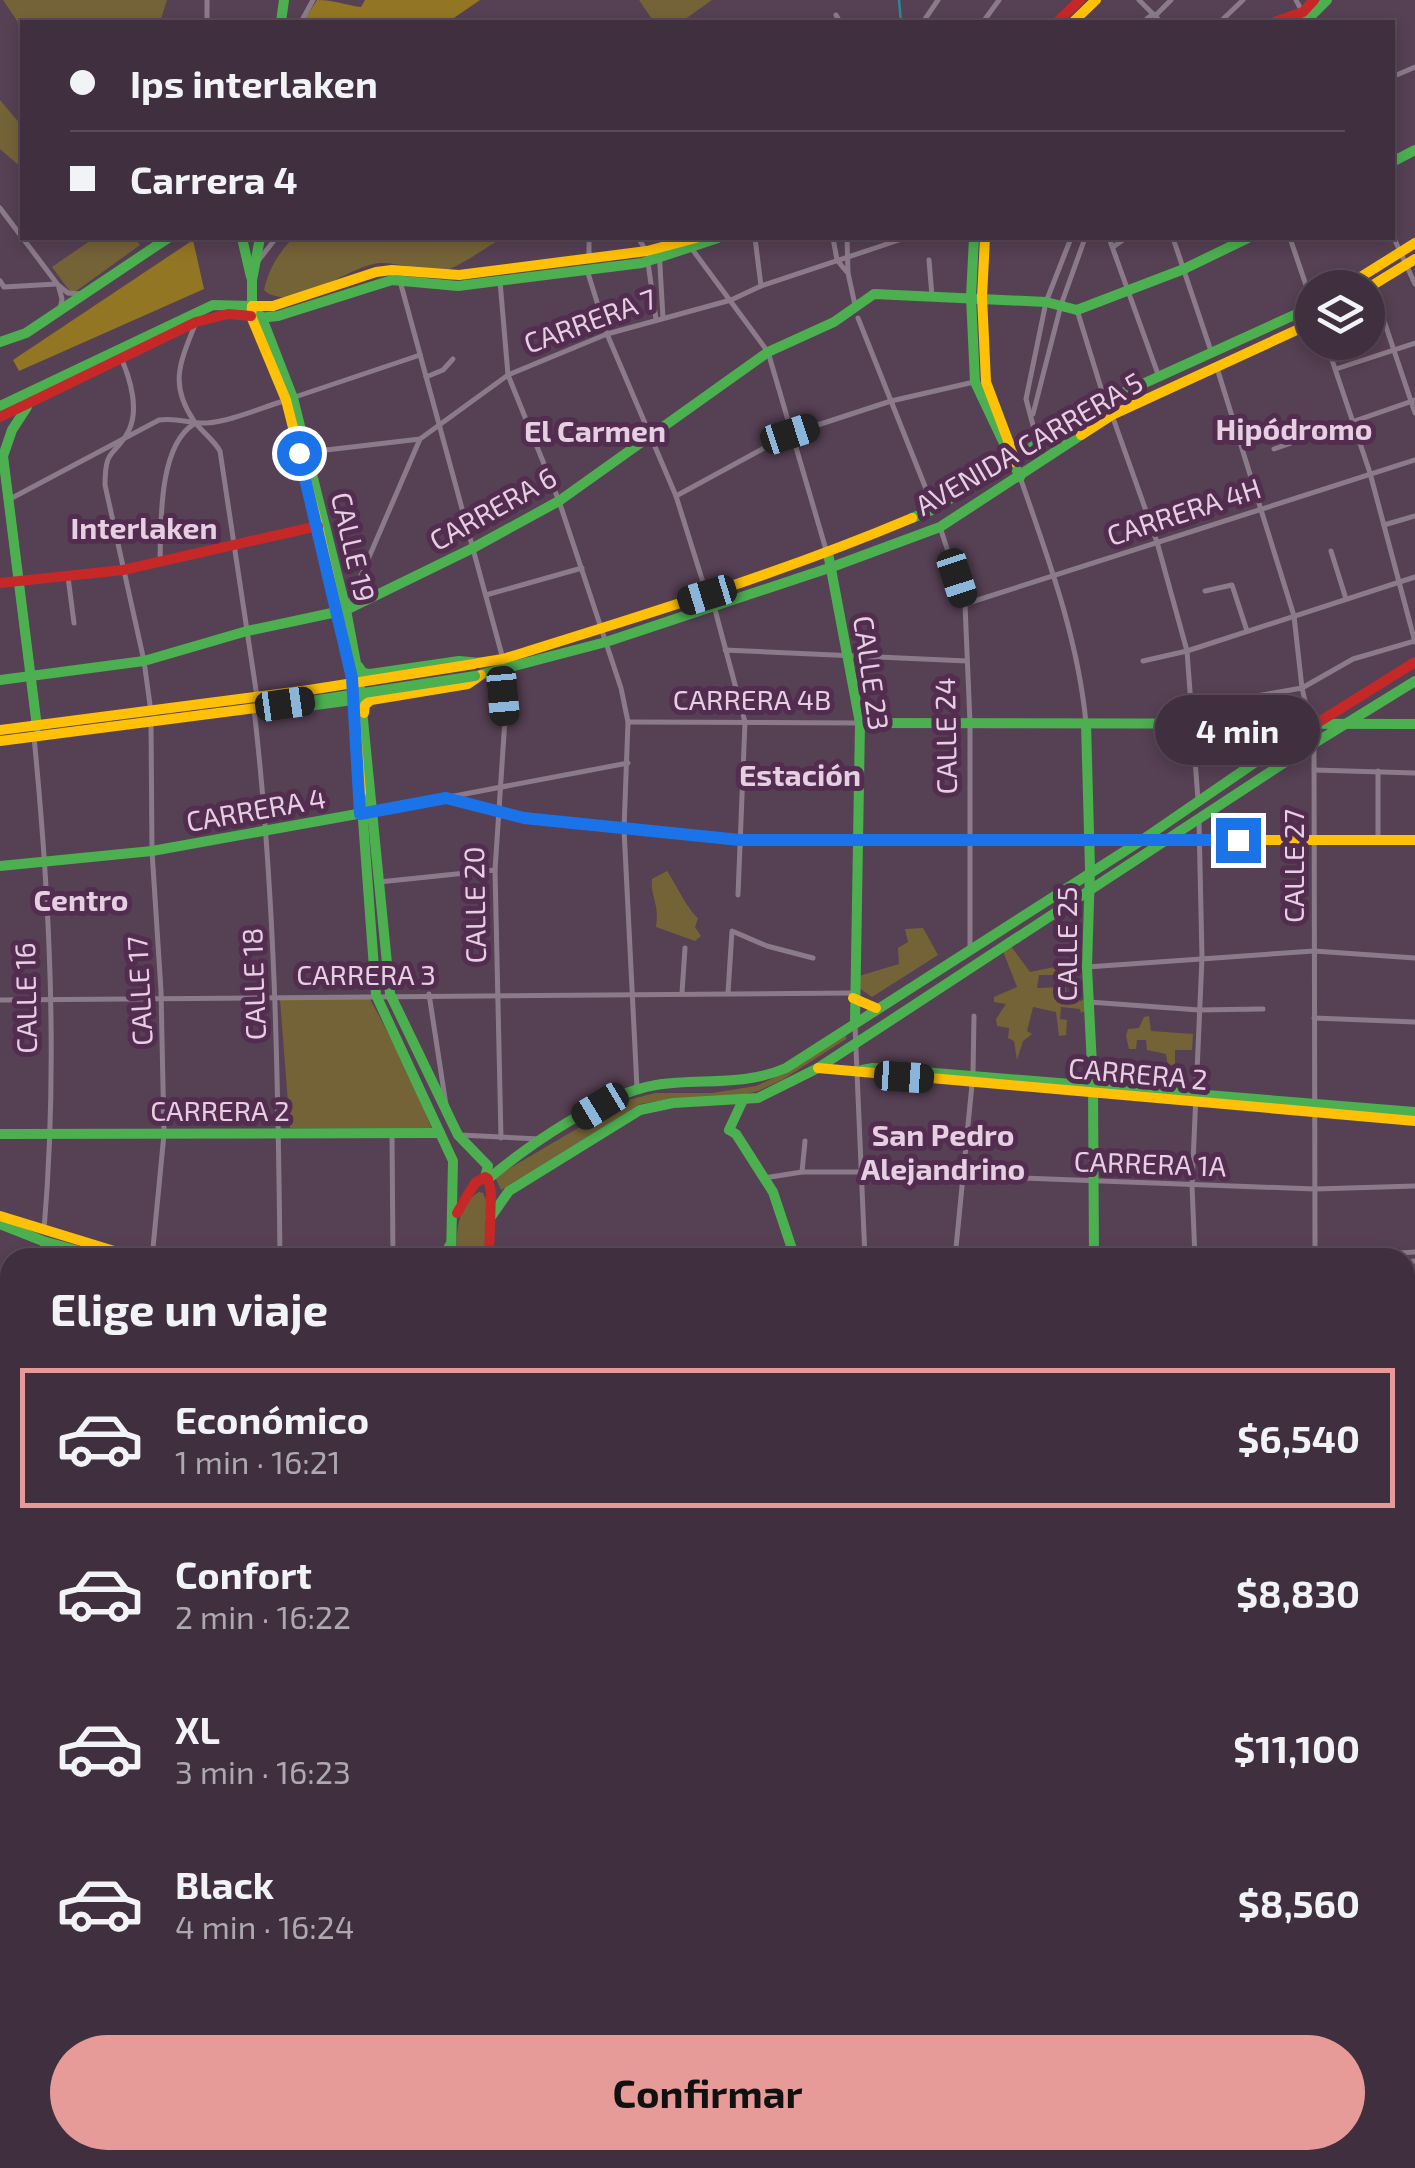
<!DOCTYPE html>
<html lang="es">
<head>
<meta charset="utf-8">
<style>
  :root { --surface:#40303f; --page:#473846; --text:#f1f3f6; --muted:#aea9b0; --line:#594b59; --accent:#e69b98 }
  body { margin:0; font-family:"Exo 2",sans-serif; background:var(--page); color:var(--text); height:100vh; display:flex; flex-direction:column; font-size:38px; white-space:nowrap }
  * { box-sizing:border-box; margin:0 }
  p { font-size:32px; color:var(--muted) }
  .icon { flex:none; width:55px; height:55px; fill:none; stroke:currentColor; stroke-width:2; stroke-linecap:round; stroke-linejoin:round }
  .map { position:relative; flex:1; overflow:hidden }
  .sheet { position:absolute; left:0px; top:1248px; width:1415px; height:922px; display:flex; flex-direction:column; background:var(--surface); border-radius:30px 30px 0 0; box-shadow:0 5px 15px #0003,0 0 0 2px var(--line) }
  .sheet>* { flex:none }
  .guide { position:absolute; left:20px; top:20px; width:1375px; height:220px; border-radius:0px; box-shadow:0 5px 15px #0003,0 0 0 2px var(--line); display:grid; align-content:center; height:220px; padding:0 50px; background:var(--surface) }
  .tools { position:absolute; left:1295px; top:270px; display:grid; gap:20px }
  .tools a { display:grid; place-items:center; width:90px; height:90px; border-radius:50%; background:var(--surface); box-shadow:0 5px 15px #0003,0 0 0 2px var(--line); font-size:50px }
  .end { position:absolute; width:45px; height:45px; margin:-22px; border:12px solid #1a73e8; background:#fff; box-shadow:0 0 0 5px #fff }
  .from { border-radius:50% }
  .bubble { position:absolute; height:70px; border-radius:35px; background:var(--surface); box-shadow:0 5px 15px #0003,0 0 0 2px var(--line); font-size:32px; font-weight:700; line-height:70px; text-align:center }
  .car { position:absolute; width:30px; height:60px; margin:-30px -15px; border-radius:12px; box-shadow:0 0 8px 2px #0007; background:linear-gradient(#222 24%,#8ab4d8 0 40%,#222 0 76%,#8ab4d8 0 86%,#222 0) }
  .guide b { display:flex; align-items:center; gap:35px; height:95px; font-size:38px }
  .guide b+b { border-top:2px solid var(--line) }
  .guide i { width:25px; height:25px; background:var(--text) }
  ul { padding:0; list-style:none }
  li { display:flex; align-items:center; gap:30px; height:140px; margin:0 20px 15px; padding:0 30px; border:5px solid transparent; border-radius:0px }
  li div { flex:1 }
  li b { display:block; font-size:38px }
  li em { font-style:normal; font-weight:700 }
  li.current { border-color:var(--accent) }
  li>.icon { width:90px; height:90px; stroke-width:1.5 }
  h2 { padding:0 50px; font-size:45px; line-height:120px }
  .primary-button { display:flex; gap:20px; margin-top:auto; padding:20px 50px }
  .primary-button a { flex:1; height:115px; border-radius:60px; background:var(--accent); color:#111; font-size:40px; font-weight:700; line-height:115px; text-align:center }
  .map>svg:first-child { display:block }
</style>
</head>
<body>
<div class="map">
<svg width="1415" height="2168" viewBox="0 0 1415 2168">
  <rect width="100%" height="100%" fill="#564054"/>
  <!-- green -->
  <g fill="#756338">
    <polygon points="3,0 167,0 160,22 22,22 22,28"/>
    <polygon points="639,0 712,0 681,22 654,22"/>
    <polygon points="0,100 22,126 22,168 0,149"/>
    <polygon points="94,238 135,238 140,245 72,294 52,267"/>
    <path d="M293 238H502C492 244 458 267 449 269 428 274 401 262 379 263 350 265 291 315 264 290 269 268 278 254 293 238Z"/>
    <path d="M667 871C676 884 687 909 698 918L695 927 701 936 695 941 656 927C660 905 650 895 652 879Z"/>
    <polygon points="923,928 938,955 872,997 859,988 859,976 899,964 898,948 908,942 905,929"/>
    <polygon points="1010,945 1030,972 1064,965 1063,975 1039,975 1037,988 1066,987 1066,996 1081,1001 1086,998 1087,1010 1081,1013 1080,1009 1061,1007 1060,1019 1067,1020 1066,1035 1059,1036 1056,1012 1033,1007 1027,1031 1032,1034 1023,1041 1017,1060 1014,1041 1008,1038 1009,1028 997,1026 996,1019 1006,1004 994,1002 994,997 1017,987 1003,951"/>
    <polygon points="280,999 370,999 405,1065 432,1129 290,1128"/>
    <polygon points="1149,1016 1151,1031 1193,1034 1192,1050 1175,1050 1175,1064 1168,1066 1166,1054 1147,1050 1146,1040 1137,1040 1136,1049 1129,1049 1126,1036 1128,1029 1139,1028 1144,1017"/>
    <polygon points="846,1034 846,1039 782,1080 758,1091 737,1096 671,1099 640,1104 501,1190 495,1177 624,1101 655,1093 712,1093 756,1086 791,1070"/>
    <path d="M479 1192 483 1193 487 1202 485 1257 456 1258C457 1233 456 1206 479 1192Z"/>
  </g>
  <!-- forest -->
  <g fill="#937624">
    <path d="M317 0C334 0 345 5 361 7L365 0H480L448 22H303Z"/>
    <polygon points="193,240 204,289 19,371 13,360"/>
  </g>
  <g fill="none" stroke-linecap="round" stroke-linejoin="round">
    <!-- stream -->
    <g stroke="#2d8797" stroke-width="2.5">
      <polyline points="899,0 901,22"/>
      <polyline points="1405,1723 1415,1719"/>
    </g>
    <!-- street -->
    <g stroke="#8b7b8a" stroke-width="5">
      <polyline points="1139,0 1161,22"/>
      <polyline points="1296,0 1304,15"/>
      <polyline points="836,15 840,22"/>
      <polyline points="1155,16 1171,0"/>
      <polyline points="207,22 207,0"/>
      <polyline points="301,22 313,0"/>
      <polyline points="923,22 938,0"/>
      <polyline points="983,22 999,0"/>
      <polyline points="1143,22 1153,14"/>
      <polyline points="1220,22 1243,0"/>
      <polyline points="1392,77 1415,67"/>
      <polyline points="0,208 58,285 68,293 81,294"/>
      <polyline points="1392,234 1415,284"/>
      <polyline points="589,238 589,259"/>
      <polyline points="638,238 647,252"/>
      <polyline points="755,238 761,286"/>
      <polyline points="833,238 837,260 846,271"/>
      <polyline points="847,238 848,273 855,305"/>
      <polyline points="1109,238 1159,377"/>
      <polyline points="1173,238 1211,351"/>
      <polyline points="1290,238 1312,303"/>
      <polyline points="1113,247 1126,238"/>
      <polyline points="659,249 663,318"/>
      <polyline points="692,249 768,352 827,553"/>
      <polyline points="929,260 932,296"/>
      <polyline points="258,261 276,238"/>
      <polyline points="648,263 656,319"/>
      <polyline points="587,270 607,334 676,496 707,595"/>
      <polyline points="0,281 4,287 56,284"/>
      <polyline points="400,281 503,659"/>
      <polyline points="500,281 508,375 559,501 621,688 628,722 624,829 637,1088"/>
      <polyline points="1372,285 1415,413"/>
      <polyline points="59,288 62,299 60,309"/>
      <polyline points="1077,310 1105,401"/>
      <polyline points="858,318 934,509"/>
      <path d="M196 322C181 361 168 383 194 421 202 432 213 439 220 451L257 697"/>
      <polyline points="1326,342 1370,473 1415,642"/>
      <path d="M122 360C130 379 139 409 129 430 115 458 105 445 105 485L144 661 151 712"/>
      <polyline points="1217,368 1294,616 1302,688 1314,740 1315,1258"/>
      <polyline points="1336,369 1415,343"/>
      <polyline points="426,377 443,370 453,359"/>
      <polyline points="295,397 420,355"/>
      <polyline points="1033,414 1061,305 1085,238"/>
      <polyline points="1112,415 1157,542 1187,651 1198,800"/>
      <polyline points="1043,442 1034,429 1026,399 1046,302 1071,238"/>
      <polyline points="1274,449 1415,400"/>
      <polyline points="309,452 420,439 508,375 607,334 731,300 761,286 905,238"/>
      <path d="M1020 477C1048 558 1078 638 1086 723"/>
      <polyline points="676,496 790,434 891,401 974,382"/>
      <path d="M10 499 159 420C177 417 190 424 207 423 232 421 260 408 284 401"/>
      <polyline points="84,525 113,521"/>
      <polyline points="1384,525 1415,516"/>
      <polyline points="940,527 965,604 970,723 970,948"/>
      <polyline points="1331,551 1346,599"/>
      <path d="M160 562C161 525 158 446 194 424"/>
      <polyline points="68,577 74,623"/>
      <polyline points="1205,591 1232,585 1247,631"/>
      <polyline points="486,595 582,568"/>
      <polyline points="965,604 1415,460"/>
      <polyline points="714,606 745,722 738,895"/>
      <polyline points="347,608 420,439"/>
      <polyline points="725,650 967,661"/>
      <polyline points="1143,661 1187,651 1415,577"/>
      <polyline points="499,672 505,719 495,870 501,1138"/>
      <polyline points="1245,698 1302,688 1353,659 1415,641"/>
      <path d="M254 709C275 891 278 1074 280 1258"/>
      <polyline points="628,722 860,723"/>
      <polyline points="151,723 152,851 161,991 164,1134 152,1258"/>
      <path d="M34 737C50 900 58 1066 44 1230"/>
      <polyline points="1314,770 1415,773"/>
      <polyline points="1378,771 1378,840"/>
      <polyline points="449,797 628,763"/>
      <polyline points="379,882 495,870"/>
      <polyline points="1087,967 1314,951 1415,958"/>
      <polyline points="682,993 685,948"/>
      <polyline points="728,993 732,931 767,946 813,958"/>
      <polyline points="429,994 446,1105"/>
      <polyline points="0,1000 853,993"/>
      <polyline points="1089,1002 1199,1010 1263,1009"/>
      <polyline points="1314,1018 1415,1022"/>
      <polyline points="855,1026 865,1258"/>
      <polyline points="392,1134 393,1258"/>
      <polyline points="461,1135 540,1139"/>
      <polyline points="802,1172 805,1141"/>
      <polyline points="764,1178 802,1172 862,1172 1315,1189 1415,1186"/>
      <polyline points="41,1258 43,1241"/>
      <polyline points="955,1258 973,1074 974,1016"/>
      <polyline points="1195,1258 1192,1185 1202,958 1199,821"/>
      <polyline points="1321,1258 1415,1252"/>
      <polyline points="1405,1262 1415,1261"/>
      <polyline points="1405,1320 1415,1317"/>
      <polyline points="1414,1381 1415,1514"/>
      <polyline points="1405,1383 1415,1381"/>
      <polyline points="0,1480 10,1434"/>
      <polyline points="0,1540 10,1545"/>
      <polyline points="1405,1688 1415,1689"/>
      <polyline points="1408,1710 1415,1731"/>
      <polyline points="1405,1711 1415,1706"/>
      <polyline points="0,1729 10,1730"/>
      <polyline points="1405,1740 1415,1737"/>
      <polyline points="1415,1757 1415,1881"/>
      <polyline points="0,1775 8,1665"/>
      <polyline points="0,1814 10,1817"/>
      <polyline points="0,1864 10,1880"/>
      <polyline points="1405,1889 1415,1885"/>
      <polyline points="1405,1928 1415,1924"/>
      <polyline points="1405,1939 1415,1953"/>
      <polyline points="0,1966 10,1978"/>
      <polyline points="1405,1993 1415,1988"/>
      <polyline points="1405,2025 1415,2021"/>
      <polyline points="1405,2059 1415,2055"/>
      <polyline points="0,2077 10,2077"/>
      <polyline points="0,2151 10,2151"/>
      <polyline points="1405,2155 1415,2151"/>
      <polyline points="96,2160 110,2168"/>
      <polyline points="254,2160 264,2168"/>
      <polyline points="304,2160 314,2168"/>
      <polyline points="553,2160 575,2168"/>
      <polyline points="801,2160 812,2167"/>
      <polyline points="995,2160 1010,2168"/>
      <polyline points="1207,2160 1213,2168"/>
      <polyline points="419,2168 423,2160"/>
      <polyline points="474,2168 477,2160"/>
      <polyline points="518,2168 521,2160"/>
      <polyline points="620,2168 623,2160"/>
      <polyline points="669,2168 673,2160"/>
      <polyline points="694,2168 702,2160"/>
      <polyline points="855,2168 860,2160"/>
      <polyline points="978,2168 988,2160"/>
      <polyline points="1061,2168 1065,2160"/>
      <polyline points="1097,2168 1101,2160 1121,2168"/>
      <polyline points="1354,2168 1390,2160"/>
    </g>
    <!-- fast -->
    <g stroke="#4caf50" stroke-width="10">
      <polyline points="281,22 284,0"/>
      <polyline points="1305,22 1327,0"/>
      <polyline points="1392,162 1415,150"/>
      <polyline points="242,238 251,277"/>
      <polyline points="974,238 971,297 975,382 1020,477"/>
      <polyline points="252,306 262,318 293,398 346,610 359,679 390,994 458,1135 488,1166 485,1177"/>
      <polyline points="258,318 278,316 392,280 458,286 642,263 718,238"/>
      <polyline points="0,342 26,333 168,238"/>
      <polyline points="22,396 27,407 12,430 3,456 37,727"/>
      <polyline points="0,406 213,305 252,306 252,280 260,238"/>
      <polyline points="912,518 934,509 1105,401 1312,307"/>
      <polyline points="828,553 860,723 855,1021"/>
      <polyline points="358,666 363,673 370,674 459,661 480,663"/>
      <polyline points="479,675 606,642 832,567 940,527 1081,435"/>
      <polyline points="0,680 144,661 247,631 346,610 473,548 559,501 768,352 834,322 874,294 1046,302 1077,310 1184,269 1248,238"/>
      <polyline points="260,708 270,711 353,700"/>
      <polyline points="860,723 1415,724"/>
      <polyline points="1086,723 1090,869 1087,967 1093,1085 1094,1258"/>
      <polyline points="361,793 376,995 453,1161 451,1258"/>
      <polyline points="0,866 152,851 446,798 524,818 740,840 921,840"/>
      <polyline points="862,1070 873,1068 1415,1112"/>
      <polyline points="743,1100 729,1130 736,1134 773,1192 795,1258"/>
      <polyline points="0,1134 440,1133"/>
      <path d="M488 1179C530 1144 602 1094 656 1085 701 1078 742 1087 786 1068L1139 842 1266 755"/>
      <polyline points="490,1218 509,1191 640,1110 673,1103 758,1098 818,1068 1313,744 1415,681"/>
      <polyline points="0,1224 43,1241 105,1258"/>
      <polyline points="442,1258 450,1245"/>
      <polyline points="0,1351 10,1350"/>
      <polyline points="0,1995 10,2003"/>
      <polyline points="0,2007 10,2027"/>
      <polyline points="38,2160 38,2168"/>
    </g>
    <!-- slow -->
    <g stroke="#ffc107" stroke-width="10">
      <polyline points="1073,22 1096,0"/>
      <polyline points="985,238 982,297 986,382 1012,451 1013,462"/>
      <polyline points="1343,288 1415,243"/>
      <polyline points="1368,288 1415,259"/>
      <polyline points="252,306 251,316 286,400 318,526 352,678 361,793"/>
      <polyline points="252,306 273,306 376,272 392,270 459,275 647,251 696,238"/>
      <polyline points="1081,435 1112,415 1312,323"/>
      <path d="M478 663 503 659C641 616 779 574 912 518"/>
      <polyline points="364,713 365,705 371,700 468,684 481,675"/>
      <polyline points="0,730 309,690"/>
      <polyline points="0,741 311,701"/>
      <polyline points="921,840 1415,840"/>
      <polyline points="853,998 876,1008"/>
      <polyline points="818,1068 1415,1121"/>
      <polyline points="0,1216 137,1258"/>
      <polyline points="1405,2077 1415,2083"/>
    </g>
    <!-- jam -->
    <g stroke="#c62828" stroke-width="10">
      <polyline points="1057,22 1080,0"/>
      <polyline points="1274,22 1303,12 1314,0"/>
      <polyline points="0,417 196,322 228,314 251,316"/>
      <polyline points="0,583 123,570 318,526"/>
      <polyline points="1266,755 1415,662"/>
      <polyline points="457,1213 475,1183 485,1177 488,1179 491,1192 489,1258"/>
      <polyline points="0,1410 10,1411"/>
      <polyline points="1405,2065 1415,2071"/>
      <polyline points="30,2160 30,2168"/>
    </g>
    <!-- fast-bridge -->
    <polyline stroke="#4caf50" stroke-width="10" points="311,701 475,676"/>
    <!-- slow-bridge -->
    <polyline stroke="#ffc107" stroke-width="10" points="309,690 474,664"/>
  </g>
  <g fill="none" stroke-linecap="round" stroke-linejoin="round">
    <!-- route -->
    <polyline stroke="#1a73e8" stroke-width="12" points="299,453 352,678 360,814 446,798 524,818 740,840 1238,840"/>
  </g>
  <g text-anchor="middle" stroke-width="10" stroke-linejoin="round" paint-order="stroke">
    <!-- street labels -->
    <g font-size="28" fill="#e6cee3" stroke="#532d50">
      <text transform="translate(590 321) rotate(-20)" y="10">CARRERA 7</text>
      <text transform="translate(1029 444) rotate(-30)" y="10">AVENIDA CARRERA 5</text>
      <text transform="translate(493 509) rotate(-29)" y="10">CARRERA 6</text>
      <text transform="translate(1184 512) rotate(-18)" y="10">CARRERA 4H</text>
      <text transform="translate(353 547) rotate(77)" y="10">CALLE 19</text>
      <text transform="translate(871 673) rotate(82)" y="10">CALLE 23</text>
      <text x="752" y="710">CARRERA 4B</text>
      <text transform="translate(946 736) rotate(-91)" y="10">CALLE 24</text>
      <text transform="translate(256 810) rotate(-10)" y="10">CARRERA 4</text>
      <text transform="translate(1294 866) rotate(-90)" y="10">CALLE 27</text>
      <text transform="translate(475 905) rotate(-91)" y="10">CALLE 20</text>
      <text transform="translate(1067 944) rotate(-90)" y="10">CALLE 25</text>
      <text x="366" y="985">CARRERA 3</text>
      <text transform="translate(254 984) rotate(-92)" y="10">CALLE 18</text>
      <text transform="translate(140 991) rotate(-93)" y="10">CALLE 17</text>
      <text transform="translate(26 998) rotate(-91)" y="10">CALLE 16</text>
      <text transform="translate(1138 1074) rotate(5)" y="10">CARRERA 2</text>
      <text x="220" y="1121">CARRERA 2</text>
      <text transform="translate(1150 1164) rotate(2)" y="10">CARRERA 1A</text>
    </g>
    <!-- neighbourhood labels -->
    <g font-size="30" font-weight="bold" fill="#e6cee3" stroke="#532d50">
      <text x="1294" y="440">Hipódromo</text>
      <text x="595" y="442">El Carmen</text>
      <text x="144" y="539">Interlaken</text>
      <text x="800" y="786">Estación</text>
      <text x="81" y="911">Centro</text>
      <text x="943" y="1146">San Pedro<tspan x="943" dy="34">Alejandrino</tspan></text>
    </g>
  </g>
</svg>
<div class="tools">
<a><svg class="icon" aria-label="layers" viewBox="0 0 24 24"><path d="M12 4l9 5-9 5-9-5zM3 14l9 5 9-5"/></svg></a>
</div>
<i class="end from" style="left:299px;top:453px"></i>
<i class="end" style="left:1238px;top:840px"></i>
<div class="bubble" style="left:1155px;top:695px;width:165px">4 min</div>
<i class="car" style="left:790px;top:434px;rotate:72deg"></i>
<i class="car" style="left:957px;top:578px;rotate:162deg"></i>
<i class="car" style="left:707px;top:595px;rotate:253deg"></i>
<i class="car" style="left:503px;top:696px;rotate:175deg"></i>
<i class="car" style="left:285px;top:704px;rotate:82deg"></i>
<i class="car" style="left:904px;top:1077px;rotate:94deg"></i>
<i class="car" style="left:600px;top:1106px;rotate:239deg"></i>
<div class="guide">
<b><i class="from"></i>Ips interlaken</b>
<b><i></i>Carrera 4</b>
</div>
<section class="sheet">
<h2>Elige un viaje</h2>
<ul>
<li class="current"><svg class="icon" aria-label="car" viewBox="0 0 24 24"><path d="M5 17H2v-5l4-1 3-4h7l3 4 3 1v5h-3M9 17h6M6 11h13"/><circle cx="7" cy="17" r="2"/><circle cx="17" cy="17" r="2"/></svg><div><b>Económico</b><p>1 min · 16:21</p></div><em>$6,540</em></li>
<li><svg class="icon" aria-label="car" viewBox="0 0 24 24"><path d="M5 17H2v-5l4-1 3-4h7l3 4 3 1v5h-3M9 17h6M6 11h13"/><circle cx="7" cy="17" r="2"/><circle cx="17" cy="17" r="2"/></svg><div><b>Confort</b><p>2 min · 16:22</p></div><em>$8,830</em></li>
<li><svg class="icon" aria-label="car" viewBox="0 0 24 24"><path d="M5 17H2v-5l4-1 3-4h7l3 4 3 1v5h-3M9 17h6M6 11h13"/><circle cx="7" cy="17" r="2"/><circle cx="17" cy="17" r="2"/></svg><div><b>XL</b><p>3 min · 16:23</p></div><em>$11,100</em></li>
<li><svg class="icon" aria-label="car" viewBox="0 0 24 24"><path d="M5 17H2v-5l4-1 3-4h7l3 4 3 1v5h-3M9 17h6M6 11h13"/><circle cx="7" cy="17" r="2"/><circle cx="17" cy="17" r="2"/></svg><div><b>Black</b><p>4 min · 16:24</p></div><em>$8,560</em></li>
</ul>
<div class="primary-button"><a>Confirmar</a></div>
</section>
</div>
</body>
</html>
